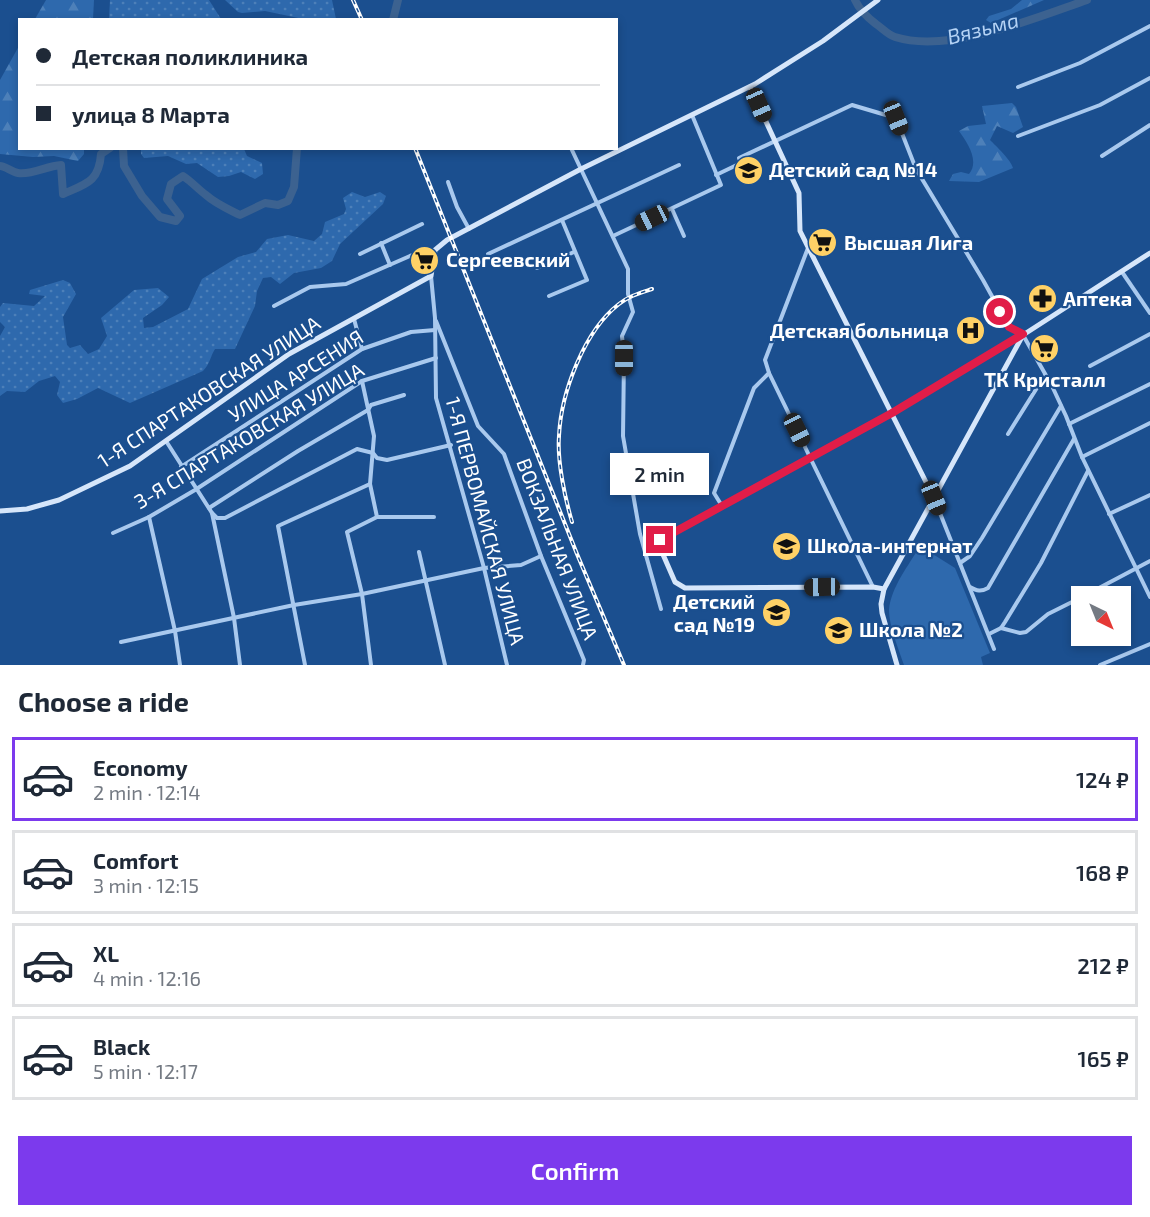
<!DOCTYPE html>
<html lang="en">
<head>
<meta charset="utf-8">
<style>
  :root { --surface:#fff; --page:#f2f2f3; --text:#1f2937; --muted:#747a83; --line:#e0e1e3; --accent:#7c3aed }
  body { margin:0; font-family:"Exo 2",sans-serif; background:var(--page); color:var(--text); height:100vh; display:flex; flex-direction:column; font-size:22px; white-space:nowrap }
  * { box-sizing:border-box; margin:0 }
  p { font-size:20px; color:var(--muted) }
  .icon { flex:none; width:33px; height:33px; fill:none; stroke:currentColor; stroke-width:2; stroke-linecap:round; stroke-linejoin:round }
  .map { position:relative; height:665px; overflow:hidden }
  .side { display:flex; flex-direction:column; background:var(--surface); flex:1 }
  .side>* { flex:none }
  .hud { position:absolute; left:18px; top:18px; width:600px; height:132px; border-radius:0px; box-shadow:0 3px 9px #0003; display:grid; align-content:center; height:132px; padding:0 18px; background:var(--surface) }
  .needle { width:39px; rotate:137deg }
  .controls { position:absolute; left:1071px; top:586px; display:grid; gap:12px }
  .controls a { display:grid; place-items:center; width:60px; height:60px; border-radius:0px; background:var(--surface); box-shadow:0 3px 9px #0003; font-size:30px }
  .end { position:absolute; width:27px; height:27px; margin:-14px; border:8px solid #e11d48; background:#fff; box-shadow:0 0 0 3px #fff }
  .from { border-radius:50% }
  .bubble { position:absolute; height:42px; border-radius:0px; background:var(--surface); box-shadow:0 3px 9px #0003; font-size:20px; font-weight:600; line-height:42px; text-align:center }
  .car { position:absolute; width:18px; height:36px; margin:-18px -9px; border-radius:8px; box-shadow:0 0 4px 2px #0007; background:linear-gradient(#222 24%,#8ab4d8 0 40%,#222 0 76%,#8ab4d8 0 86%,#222 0) }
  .hud b { display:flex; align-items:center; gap:21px; height:57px; font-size:22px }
  .hud b+b { border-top:2px solid var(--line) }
  .hud i { width:15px; height:15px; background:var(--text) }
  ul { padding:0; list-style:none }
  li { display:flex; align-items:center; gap:18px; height:84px; margin:0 12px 9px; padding:0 6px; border:3px solid var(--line); border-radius:0px }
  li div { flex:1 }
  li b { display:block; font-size:22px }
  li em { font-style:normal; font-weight:600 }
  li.selected { border-color:var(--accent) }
  li>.icon { width:54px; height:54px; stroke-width:1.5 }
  h2 { padding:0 18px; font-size:27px; line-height:72px }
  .action { display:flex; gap:12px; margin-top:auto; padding:12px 18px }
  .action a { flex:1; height:69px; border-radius:0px; background:var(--accent); color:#fff; font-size:24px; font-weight:600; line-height:69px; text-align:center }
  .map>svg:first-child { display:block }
</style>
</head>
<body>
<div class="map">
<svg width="1150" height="665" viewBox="0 0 1150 665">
  <defs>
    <pattern id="grass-dots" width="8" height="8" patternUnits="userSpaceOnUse" patternTransform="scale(1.5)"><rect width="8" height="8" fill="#2e69ad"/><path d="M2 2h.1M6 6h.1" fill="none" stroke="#4d80b9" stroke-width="1.8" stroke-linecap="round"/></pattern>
    <pattern id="forest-firs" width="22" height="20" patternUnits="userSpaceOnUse" patternTransform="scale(1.5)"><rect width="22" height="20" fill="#2e69ad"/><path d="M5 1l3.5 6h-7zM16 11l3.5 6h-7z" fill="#4d80b9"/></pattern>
  </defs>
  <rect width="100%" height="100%" fill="#1b4f8f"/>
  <!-- grass -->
  <g fill="url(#grass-dots)">
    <polygon points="110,0 209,0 221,19 109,19"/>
    <polygon points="225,0 332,0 336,19 303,19 265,11 242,13 238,12"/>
    <polygon points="141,149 244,149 247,156 262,163 263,174 255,179 241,172 229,176 218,177 197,163 186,164 168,156 144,158 141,154"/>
    <path d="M352 192 365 197 380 192 386 196 383 204 340 244 332 261 321 268 294 273 280 284 271 277 263 278 257 291 255 306 235 349H215C210 357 210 364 203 371L130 403 98 388 77 399 63 403 57 395 60 382 55 376 39 381 25 392 7 391 0 396V336L5 327 0 322V307L3 303 34 306 45 296 29 294 30 290 63 280 70 283 76 294 63 317 67 345 70 348 80 345 88 354 99 349 107 336 101 318 134 290 158 288 169 297 162 305 143 318 144 328 153 327 188 309 202 279 238 257 256 252 267 239 288 235 314 241 322 234 325 222 344 214 346 209 343 198Z"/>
  </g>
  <!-- forest -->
  <g fill="url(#forest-firs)">
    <polygon points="46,0 94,0 93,19 35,19"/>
    <polygon points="1022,0 1044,0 991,23 986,20 989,16 1011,9"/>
    <polygon points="19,46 20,148 84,149 84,154 78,161 54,156 33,157 0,154 0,80"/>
    <path d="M1012 103 1016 107 1023 127 1013 133 997 126 990 140C996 146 1011 160 1013 168L979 182 949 181 953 174 961 172 969 174C980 161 967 142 959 131L968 126 986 124 982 106Z"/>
  </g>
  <!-- pitch -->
  <path fill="#2e69ad" d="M920 546 955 568 990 653 981 657 983 665H904C899 650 889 626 889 610 891 587 909 565 920 546Z"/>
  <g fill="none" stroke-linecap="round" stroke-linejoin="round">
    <!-- river -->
    <g stroke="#3c6290" stroke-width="8">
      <path d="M855 0C859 9 868 18 876 24 882 28 888 35 895 37 949 54 1035 18 1087 0"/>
      <polyline points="393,20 398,0"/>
      <path d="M123 148 124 166 142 196 160 217 176 221 180 216 167 199 171 184 183 176C192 182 198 189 206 195 216 204 228 209 240 215L265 203 278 205 288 201 294 187 297 148"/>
      <path d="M0 166C6 166 11 172 18 173 33 175 46 166 61 165L63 194C86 184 99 182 101 154L110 148"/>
    </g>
    <!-- street -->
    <g stroke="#a9c9ee" stroke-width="4">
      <polyline points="1018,87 1080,63 1150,26"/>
      <polyline points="1018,136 1100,105 1150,78"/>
      <polyline points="571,148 628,269 628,294 633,312 622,336 624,357 623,436 640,534 661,609"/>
      <polyline points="1102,156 1150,125"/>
      <polyline points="716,175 741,163 739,158 852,105 896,118 916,169 983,280 1009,327 1023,335 1052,386 1066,416 1082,457 1150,597"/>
      <polyline points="448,182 457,207 469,229"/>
      <polyline points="672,209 684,236"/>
      <polyline points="613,236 721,185 692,115"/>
      <polyline points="381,243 390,265"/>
      <polyline points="360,254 422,224"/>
      <polyline points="488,254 679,165"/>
      <polyline points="537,268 574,252"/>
      <polyline points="1122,272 1150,313"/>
      <polyline points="431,276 435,318 436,398 484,568 507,665"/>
      <polyline points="549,296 587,280 562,220"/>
      <polyline points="274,306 310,287 346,284 410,256 427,250 435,250"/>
      <polyline points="354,319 362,349"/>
      <polyline points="436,321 478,426 504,454 541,556 584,660 583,665"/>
      <polyline points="1090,366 1150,334"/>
      <polyline points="769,373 873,587"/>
      <polyline points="362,381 374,436 370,484 377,517"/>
      <polyline points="1069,424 1150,384"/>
      <polyline points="1008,434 1045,375"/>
      <polyline points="166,441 212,513 234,618 240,665"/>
      <polyline points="1082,457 1150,423"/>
      <polyline points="181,467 362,349 411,332 435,330"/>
      <polyline points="934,498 994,649"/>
      <polyline points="722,506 714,493 754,388 769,373 765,360 808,248"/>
      <polyline points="209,508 298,451 368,410 371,405 404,395"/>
      <polyline points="212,513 217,518 225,518 357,449 373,453 377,458 387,460 451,445"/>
      <polyline points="1109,514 1150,495"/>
      <polyline points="149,517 175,631 180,665"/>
      <polyline points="113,533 149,517 195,490 362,381 436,358"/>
      <polyline points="419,552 445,665"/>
      <polyline points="960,563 970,556 982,538 1061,406"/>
      <path d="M970 587C977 591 981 592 988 588L1074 439"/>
      <polyline points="1082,597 1150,561"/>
      <polyline points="1001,628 1020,633 1026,632 1048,614 1082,597"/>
      <polyline points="989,634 1001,628 1005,622 1041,563 1088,471"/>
      <polyline points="121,642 294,605 362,594 484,568 521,565 541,556"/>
      <polyline points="305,665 278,526 370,484"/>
      <polyline points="371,665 362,594 347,532 377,517 434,517"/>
      <polyline points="1100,665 1150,644"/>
    </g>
    <!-- secondary -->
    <g stroke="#d6e6fa" stroke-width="5">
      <polyline points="750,87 799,193 800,231 934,498"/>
      <polyline points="0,511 27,509 59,500 130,466 289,354 431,276 435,250 447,240 581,169 755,84 823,41 878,0"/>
      <polyline points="884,589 873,587 685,588 675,582 658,543 660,540 892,413 1023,335"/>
      <polyline points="897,665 882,613 881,604 884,589 1023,335 1150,253"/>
    </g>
    <defs>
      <g id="rail">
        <polyline points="353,0 362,20"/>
        <polyline points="415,148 577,554 624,665"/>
        <path d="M572 522C565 498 557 461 559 436 561 393 584 331 619 304 629 296 640 293 652 289"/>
      </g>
    </defs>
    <!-- rail casing -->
    <use href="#rail" stroke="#fff" stroke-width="4"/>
    <!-- rail -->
    <use href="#rail" stroke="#1b4f8f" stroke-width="1.5" stroke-dasharray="4.5" stroke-linecap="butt"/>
  </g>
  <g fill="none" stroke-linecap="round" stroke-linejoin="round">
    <!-- route -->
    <polyline stroke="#e11d48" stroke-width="8" points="660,540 892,413 1023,334 1009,327 1000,312"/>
  </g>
  <!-- icons -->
  <defs>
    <symbol id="school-disc" viewBox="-11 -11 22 22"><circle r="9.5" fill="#ffd166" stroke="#1b4f8f"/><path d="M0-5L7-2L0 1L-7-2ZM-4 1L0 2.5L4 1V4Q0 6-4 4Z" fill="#111"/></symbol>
    <symbol id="supermarket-disc" viewBox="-11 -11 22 22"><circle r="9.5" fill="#ffd166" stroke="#1b4f8f"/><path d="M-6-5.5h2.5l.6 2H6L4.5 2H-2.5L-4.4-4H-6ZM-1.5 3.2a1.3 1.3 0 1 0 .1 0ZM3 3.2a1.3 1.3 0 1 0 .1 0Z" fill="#111"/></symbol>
    <symbol id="pharmacy-disc" viewBox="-11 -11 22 22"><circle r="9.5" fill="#ffd166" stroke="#1b4f8f"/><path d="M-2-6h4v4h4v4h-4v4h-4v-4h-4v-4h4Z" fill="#111"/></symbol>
    <symbol id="hospital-disc" viewBox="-11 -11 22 22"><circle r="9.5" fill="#ffd166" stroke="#1b4f8f"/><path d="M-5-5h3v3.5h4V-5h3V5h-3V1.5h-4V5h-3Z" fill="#111"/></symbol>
  </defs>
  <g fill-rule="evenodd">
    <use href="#school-disc" x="732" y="154" width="33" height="33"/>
    <use href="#supermarket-disc" x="806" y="226" width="33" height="33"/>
    <use href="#supermarket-disc" x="408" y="244" width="33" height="33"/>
    <use href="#pharmacy-disc" x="1026" y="282" width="33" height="33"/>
    <use href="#hospital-disc" x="954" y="314" width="33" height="33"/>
    <use href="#supermarket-disc" x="1028" y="332" width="33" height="33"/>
    <use href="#school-disc" x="770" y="530" width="33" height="33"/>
    <use href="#school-disc" x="760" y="596" width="33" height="33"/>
    <use href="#school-disc" x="822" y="614" width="33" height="33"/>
  </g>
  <g text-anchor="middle" stroke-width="4.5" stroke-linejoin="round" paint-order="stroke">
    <!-- poi labels -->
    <g font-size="20" font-weight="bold" fill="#fff" stroke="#1b4f8f" text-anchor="start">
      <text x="769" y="177">Детский сад №14</text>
      <text x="844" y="250">Высшая Лига</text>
      <text x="446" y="267">Сергеевский</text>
      <text x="1063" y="306">Аптека</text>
      <text x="949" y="338" text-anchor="end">Детская больница</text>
      <text x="1045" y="387" text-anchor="middle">ТК Кристалл</text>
      <text x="807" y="553">Школа-интернат</text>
      <text x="755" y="609" text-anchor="end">Детский<tspan x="755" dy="23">сад №19</tspan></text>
      <text x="859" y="637">Школа №2</text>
    </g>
    <!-- street labels -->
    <g font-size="20" fill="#fff" stroke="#1b4f8f">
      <text transform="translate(296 376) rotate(-32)" y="7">УЛИЦА АРСЕНИЯ</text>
      <text transform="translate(209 392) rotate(-33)" y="7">1-Я СПАРТАКОВСКАЯ УЛИЦА</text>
      <text transform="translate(249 436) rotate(-31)" y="7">3-Я СПАРТАКОВСКАЯ УЛИЦА</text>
      <text transform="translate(485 521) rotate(75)" y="7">1-Я ПЕРВОМАЙСКАЯ УЛИЦА</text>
      <text transform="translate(557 549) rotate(69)" y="7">ВОКЗАЛЬНАЯ УЛИЦА</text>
    </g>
    <!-- water labels -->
    <g font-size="21" font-style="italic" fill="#b5d3f5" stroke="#1b4f8f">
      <text transform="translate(983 29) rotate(-14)" y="7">Вязьма</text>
    </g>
  </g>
</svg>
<div class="controls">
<a><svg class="needle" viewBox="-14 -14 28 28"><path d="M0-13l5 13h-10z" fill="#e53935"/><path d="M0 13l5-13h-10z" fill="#747a83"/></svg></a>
</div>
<i class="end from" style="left:1000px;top:312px"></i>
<i class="end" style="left:660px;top:540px"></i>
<div class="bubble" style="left:610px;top:453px;width:99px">2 min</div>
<i class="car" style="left:759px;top:105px;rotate:156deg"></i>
<i class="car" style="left:896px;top:118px;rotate:158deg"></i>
<i class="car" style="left:652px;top:218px;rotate:245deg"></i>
<i class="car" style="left:624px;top:358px;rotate:180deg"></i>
<i class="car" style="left:797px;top:430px;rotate:154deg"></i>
<i class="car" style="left:934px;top:498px;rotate:158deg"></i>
<i class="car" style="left:822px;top:587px;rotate:269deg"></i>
<div class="hud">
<b><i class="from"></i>Детская поликлиника</b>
<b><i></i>улица 8 Марта</b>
</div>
</div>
<section class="side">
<h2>Choose a ride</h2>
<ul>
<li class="selected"><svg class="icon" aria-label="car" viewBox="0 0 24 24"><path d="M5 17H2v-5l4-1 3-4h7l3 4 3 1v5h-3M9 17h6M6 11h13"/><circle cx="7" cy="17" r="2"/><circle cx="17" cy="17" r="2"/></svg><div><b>Economy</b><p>2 min · 12:14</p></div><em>124 ₽</em></li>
<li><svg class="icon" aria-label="car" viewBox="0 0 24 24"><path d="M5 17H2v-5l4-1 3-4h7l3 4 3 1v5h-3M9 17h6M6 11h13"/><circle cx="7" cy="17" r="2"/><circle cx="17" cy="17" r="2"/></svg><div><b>Comfort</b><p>3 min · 12:15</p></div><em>168 ₽</em></li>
<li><svg class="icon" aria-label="car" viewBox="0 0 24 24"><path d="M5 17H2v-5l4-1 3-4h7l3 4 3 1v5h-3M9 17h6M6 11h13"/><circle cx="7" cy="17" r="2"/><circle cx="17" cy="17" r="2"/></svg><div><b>XL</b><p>4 min · 12:16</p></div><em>212 ₽</em></li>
<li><svg class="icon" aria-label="car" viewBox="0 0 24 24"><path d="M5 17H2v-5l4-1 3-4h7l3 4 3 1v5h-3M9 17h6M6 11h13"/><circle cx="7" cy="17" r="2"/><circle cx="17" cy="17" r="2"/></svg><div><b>Black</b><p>5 min · 12:17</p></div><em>165 ₽</em></li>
</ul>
<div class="action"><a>Confirm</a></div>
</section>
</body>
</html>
